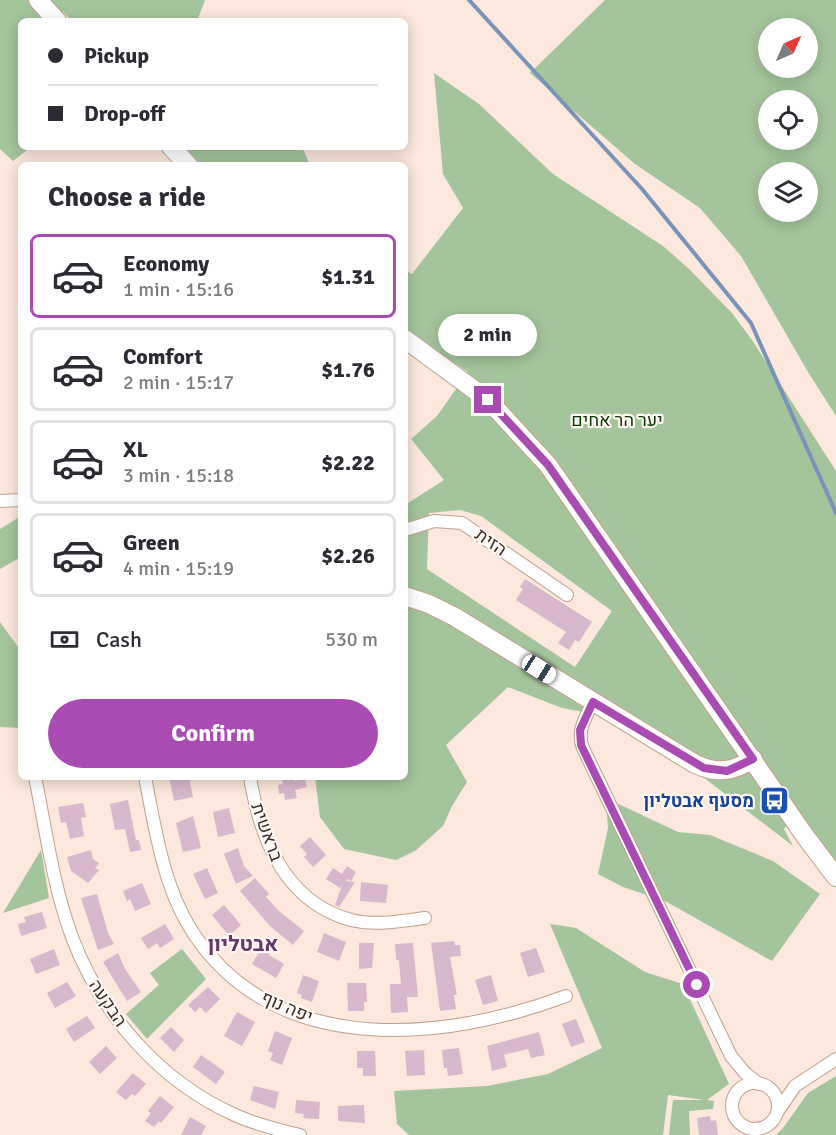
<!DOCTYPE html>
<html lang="en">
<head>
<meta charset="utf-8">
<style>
  :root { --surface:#fff; --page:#f7f7f7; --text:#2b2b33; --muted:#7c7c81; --line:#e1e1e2; --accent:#aa4bb3 }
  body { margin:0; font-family:Signika,Heebo,sans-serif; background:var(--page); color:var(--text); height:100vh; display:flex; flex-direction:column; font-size:22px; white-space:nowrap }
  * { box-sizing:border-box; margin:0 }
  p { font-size:20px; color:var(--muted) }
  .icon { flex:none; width:33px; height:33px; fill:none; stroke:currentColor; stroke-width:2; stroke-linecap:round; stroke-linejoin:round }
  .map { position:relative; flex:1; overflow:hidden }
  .panel { position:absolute; left:18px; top:162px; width:390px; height:618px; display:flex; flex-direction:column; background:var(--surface); border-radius:9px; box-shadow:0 3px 15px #0003 }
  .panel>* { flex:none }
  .guide { position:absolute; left:18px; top:18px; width:390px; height:132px; border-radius:9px; box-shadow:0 3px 15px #0003; display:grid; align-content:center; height:132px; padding:0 30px; background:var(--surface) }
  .needle { width:39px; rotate:45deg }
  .fabs { position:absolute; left:758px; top:18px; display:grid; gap:12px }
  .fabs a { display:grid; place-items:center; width:60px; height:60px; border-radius:50%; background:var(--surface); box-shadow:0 3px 15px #0003; font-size:30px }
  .end { position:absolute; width:27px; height:27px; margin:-14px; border:8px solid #aa4bb3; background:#fff; box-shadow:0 0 0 3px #fff }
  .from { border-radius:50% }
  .bubble { position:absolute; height:42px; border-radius:21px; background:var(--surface); box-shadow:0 3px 15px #0003; font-size:20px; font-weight:800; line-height:42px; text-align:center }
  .car { position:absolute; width:18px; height:36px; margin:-18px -9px; border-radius:8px; box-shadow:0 0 4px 2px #0007; background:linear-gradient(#fff 24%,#345 0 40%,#fff 0 76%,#345 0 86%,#fff 0) }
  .guide b { display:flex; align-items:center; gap:21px; height:57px; font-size:22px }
  .guide b+b { border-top:2px solid var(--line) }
  .guide i { width:15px; height:15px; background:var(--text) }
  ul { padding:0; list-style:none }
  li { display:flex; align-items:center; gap:18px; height:84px; margin:0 12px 9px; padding:0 18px; border:3px solid var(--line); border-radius:9px }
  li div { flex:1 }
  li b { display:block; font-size:22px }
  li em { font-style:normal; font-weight:800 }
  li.current { border-color:var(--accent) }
  li>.icon { width:54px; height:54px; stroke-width:1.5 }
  h2 { padding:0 30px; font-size:27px; line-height:72px }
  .pay { display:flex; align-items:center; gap:15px; height:66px; padding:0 30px; font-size:22px }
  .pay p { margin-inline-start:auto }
  .cta { display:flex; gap:12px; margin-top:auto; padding:12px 30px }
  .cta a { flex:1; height:69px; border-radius:36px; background:var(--accent); color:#fff; font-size:24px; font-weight:800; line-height:69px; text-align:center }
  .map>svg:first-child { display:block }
</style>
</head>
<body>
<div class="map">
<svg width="836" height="1135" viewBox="0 0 836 1135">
  <rect width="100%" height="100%" fill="#fce8dc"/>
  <!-- green -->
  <g fill="#a4c59c" fill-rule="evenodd">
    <polygon points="0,0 205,0 197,21 72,21 63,12 62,21 21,21 21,147 31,147 13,161 0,149"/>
    <path d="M605 0H836V416L808 372 741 256 700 208 635 164 530 73ZM768 28H807V68H768ZM807 100V140H768V100ZM768 172H807V212H768Z"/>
    <path d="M434 73 479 104 553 174 663 246 689 269 732 313 752 340 836 471V888L803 850 789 823 784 829 793 846 669 751 605 716 562 708 508 687 446 745 467 782 452 806 443 826 415 851 396 860 344 849 320 817 315 777H405V505L444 480 411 439 437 416 468 372 405 330V270L412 274 463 208 443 174ZM460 510 481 516 612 611 575 667 427 569 429 513Z"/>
    <polygon points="185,147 302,147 310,165 201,165"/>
    <polygon points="21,516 21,557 0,569 0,529"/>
    <polygon points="0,622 21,651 21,728 0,727"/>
    <polygon points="606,798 678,832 710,835 773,861 820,894 772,961 665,901 623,887 598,874 608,828"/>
    <polygon points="41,850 49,898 3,913"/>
    <polygon points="550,924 576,928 645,972 683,984 729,1084 707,1100 714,1101 713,1109 689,1111 690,1135 669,1135 673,1100 704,1100 668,1095 663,1135 409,1135 397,1124 394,1091 487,1086 548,1074 602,1048"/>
    <polygon points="182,949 206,979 147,1039 126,1014 159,985 150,973"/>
    <polygon points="836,1076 836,1135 776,1135 783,1128 808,1093"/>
  </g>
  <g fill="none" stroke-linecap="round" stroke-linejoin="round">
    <!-- stream -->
    <polyline stroke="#7a94b9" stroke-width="4" points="469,0 642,189 751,323 836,513"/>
  </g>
  <!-- building -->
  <g fill="#d7b8cd">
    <polygon points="525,579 592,622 579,642 575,640 569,650 558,643 566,632 516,600 523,589 520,587"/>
    <polygon points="169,777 189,777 193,797 174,801"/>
    <polygon points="281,777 293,777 294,781 305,779 307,787 295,790 297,798 285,800 284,793 279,794 278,785 283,784"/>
    <polygon points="128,800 136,840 139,840 141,850 130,852 125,829 115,830 110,804"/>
    <polygon points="83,803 86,817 81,818 84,836 70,839 66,822 61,823 58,807"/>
    <polygon points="229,808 235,833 218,837 213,812"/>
    <polygon points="193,816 201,848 183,852 176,823"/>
    <polygon points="310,837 326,855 313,867 304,857 307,854 300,846"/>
    <polygon points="238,848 244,866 253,876 236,884 224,854"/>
    <polygon points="91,850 93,859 99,863 95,868 99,870 88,883 71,871 67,857"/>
    <polygon points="347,866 356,872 351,881 347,879 346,881 355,882 339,907 335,905 342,885 340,888 326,879 333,868 342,874"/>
    <polygon points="207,868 218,893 205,899 193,874"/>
    <polygon points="255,878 269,894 266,897 279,911 304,931 293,945 271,927 240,891"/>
    <polygon points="361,882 388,885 386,903 360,901"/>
    <polygon points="142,883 151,904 135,911 130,899 127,901 123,891"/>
    <polygon points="97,894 108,933 114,944 98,950 81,898"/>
    <polygon points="224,905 241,925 229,936 212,915"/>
    <polygon points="42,912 47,928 21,936 18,924 26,922 24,917"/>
    <polygon points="165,924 174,939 160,948 157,943 148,949 141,938"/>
    <polygon points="324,933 346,942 339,961 317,952"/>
    <polygon points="454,941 455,945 460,945 461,956 450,957 457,995 454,995 456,1009 440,1011 431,943"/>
    <polygon points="359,943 374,943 372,968 359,969"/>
    <polygon points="413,943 418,997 407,997 408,1012 391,1013 390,984 401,984 399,960 396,960 395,944"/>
    <polygon points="262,947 271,951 269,955 284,964 276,978 252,964"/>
    <polygon points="536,948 545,972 528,977 520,953"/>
    <polygon points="54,949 60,965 36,974 30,959"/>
    <polygon points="118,953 125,969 141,992 127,1001 103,962"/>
    <polygon points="303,975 319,981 312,1002 301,998 302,995 297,993"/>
    <polygon points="491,975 498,1001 483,1005 475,980"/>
    <polygon points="67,982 76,996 55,1008 47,993"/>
    <polygon points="347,983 366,983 367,1002 364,1002 364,1011 348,1011"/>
    <polygon points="208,987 220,999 206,1013 200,1007 195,1012 188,1005"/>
    <polygon points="237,1012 255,1022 242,1046 224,1036"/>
    <polygon points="87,1016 95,1028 74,1042 66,1029"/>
    <polygon points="576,1019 585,1042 571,1047 562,1024"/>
    <polygon points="171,1027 184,1040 174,1052 160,1038"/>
    <polygon points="275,1031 292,1038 282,1065 270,1060 273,1053 268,1051"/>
    <polygon points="539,1032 545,1055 531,1058 528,1049 507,1054 504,1055 507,1067 492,1071 487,1046"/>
    <polygon points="106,1046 117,1058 100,1074 89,1062"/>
    <polygon points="459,1048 463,1074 448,1076 447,1068 444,1068 442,1050"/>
    <polygon points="424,1050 425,1075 407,1076 405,1051"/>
    <polygon points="357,1051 375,1051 376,1076 363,1076 363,1068 357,1068"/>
    <polygon points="201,1055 225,1072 216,1084 193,1067"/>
    <polygon points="133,1073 146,1084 135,1096 132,1094 126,1100 116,1092"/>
    <polygon points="254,1086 279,1092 275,1109 250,1100"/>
    <polygon points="160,1096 174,1107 161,1123 159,1121 154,1127 145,1121 151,1113 148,1111"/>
    <polygon points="296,1100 320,1102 319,1119 303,1118 304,1114 295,1113"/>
    <polygon points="364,1105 365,1123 338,1121 338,1106"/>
    <polygon points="710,1116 711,1121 716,1120 718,1135 699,1135 697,1118"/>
    <polygon points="190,1117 206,1126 201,1135 181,1135"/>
  </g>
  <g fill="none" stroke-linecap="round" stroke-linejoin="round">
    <defs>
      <g id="street">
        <polyline points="0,501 21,500"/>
        <polyline points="405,530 434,521 462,523 567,595"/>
        <path d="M593 702C586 717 576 731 583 748L731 1056 745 1073 759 1084"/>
        <path d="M35 777C46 830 53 886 72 937 101 1014 159 1081 235 1115 255 1124 278 1130 300 1135"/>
        <path d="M145 777C156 833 164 893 198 940 283 1058 446 1041 566 996"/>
        <path d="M250 777C260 839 285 902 351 920 375 926 401 921 425 918"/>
        <circle cx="755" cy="1106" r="23"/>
        <polyline points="778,1111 795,1086 836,1059"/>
      </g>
      <g id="secondary">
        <polyline points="38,0 57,21"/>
        <polyline points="171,147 188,165"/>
        <polyline points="405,339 488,400 548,465 805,836 836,877"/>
        <path d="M405 596 429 604 455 617 695 764C717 774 733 772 753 759"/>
      </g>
    </defs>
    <!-- street casing -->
    <use href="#street" stroke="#bfa08d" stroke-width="14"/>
    <!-- secondary casing -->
    <use href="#secondary" stroke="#bfa08d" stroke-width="20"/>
    <!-- street -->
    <use href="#street" stroke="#fff" stroke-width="12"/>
    <!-- secondary -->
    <use href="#secondary" stroke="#fff" stroke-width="18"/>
  </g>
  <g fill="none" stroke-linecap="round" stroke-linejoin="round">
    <!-- route -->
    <polyline stroke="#aa4bb3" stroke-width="8" points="488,400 548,465 753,759 727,771 704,768 593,702 580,730 581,745 697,985"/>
  </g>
  <!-- icons -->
  <defs>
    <symbol id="bus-square" viewBox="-11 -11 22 22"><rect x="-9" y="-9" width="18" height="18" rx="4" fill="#1a4fb4" stroke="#fff8f4"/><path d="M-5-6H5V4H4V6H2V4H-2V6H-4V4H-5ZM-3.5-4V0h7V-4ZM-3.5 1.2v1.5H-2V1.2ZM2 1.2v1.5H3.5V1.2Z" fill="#fff"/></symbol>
  </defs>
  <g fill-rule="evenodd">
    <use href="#bus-square" x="758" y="784" width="33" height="33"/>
  </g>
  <g text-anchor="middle" stroke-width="4.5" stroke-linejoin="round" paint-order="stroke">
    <!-- park labels -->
    <g font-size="18" fill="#0c3a00" stroke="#fff8f4">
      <text x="617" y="426">יער הר אחים</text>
    </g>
    <!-- street labels -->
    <g font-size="18" fill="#392d25" stroke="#fff8f4">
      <text transform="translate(491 542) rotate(35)" y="6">הזית</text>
      <text transform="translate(267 832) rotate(70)" y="6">בראשית</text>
      <text transform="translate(108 1003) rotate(56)" y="6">הבקעה</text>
      <text transform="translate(287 1007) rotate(23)" y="6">יפה נוף</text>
    </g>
    <!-- transit labels -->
    <g font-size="18" font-weight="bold" fill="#164399" stroke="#fff8f4" text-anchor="end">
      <text x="754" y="807">מסעף אבטליון</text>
    </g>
    <!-- quarter labels -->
    <g font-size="21" font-weight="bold" fill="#66376a" stroke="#fff8f4">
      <text x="243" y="951">אבטליון</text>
    </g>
  </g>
</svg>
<div class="fabs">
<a><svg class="needle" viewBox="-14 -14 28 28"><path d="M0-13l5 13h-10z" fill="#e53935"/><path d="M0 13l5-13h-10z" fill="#7c7c81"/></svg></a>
<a><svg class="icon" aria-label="locate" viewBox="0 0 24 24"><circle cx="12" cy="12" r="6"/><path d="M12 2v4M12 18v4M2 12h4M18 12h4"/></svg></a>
<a><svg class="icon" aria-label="layers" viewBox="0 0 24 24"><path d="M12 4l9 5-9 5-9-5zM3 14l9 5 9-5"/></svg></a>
</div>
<i class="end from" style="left:697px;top:985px"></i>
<i class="end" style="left:488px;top:400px"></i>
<div class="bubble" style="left:438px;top:314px;width:99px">2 min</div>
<i class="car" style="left:539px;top:669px;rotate:122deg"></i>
<div class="guide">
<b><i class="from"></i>Pickup</b>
<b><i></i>Drop-off</b>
</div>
<section class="panel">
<h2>Choose a ride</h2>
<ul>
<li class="current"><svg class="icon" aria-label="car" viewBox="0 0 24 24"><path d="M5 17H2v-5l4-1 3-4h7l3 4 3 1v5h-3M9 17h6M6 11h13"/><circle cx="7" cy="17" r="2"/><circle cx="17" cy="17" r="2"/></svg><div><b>Economy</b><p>1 min · 15:16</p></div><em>$1.31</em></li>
<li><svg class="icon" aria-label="car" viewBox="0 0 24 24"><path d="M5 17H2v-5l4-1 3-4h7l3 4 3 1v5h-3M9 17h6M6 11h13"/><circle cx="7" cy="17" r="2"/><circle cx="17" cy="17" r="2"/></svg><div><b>Comfort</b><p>2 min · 15:17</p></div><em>$1.76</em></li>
<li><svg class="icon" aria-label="car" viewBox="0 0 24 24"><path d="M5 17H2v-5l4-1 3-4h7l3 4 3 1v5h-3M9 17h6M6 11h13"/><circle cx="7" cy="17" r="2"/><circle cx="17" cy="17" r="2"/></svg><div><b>XL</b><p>3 min · 15:18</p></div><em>$2.22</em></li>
<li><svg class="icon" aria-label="car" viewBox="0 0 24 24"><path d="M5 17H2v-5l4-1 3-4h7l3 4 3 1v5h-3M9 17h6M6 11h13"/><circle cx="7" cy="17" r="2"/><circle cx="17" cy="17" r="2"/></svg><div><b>Green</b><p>4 min · 15:19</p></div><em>$2.26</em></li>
</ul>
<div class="pay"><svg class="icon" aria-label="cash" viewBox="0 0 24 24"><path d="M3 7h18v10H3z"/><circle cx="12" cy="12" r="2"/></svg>Cash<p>530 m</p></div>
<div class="cta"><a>Confirm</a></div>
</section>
</div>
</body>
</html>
